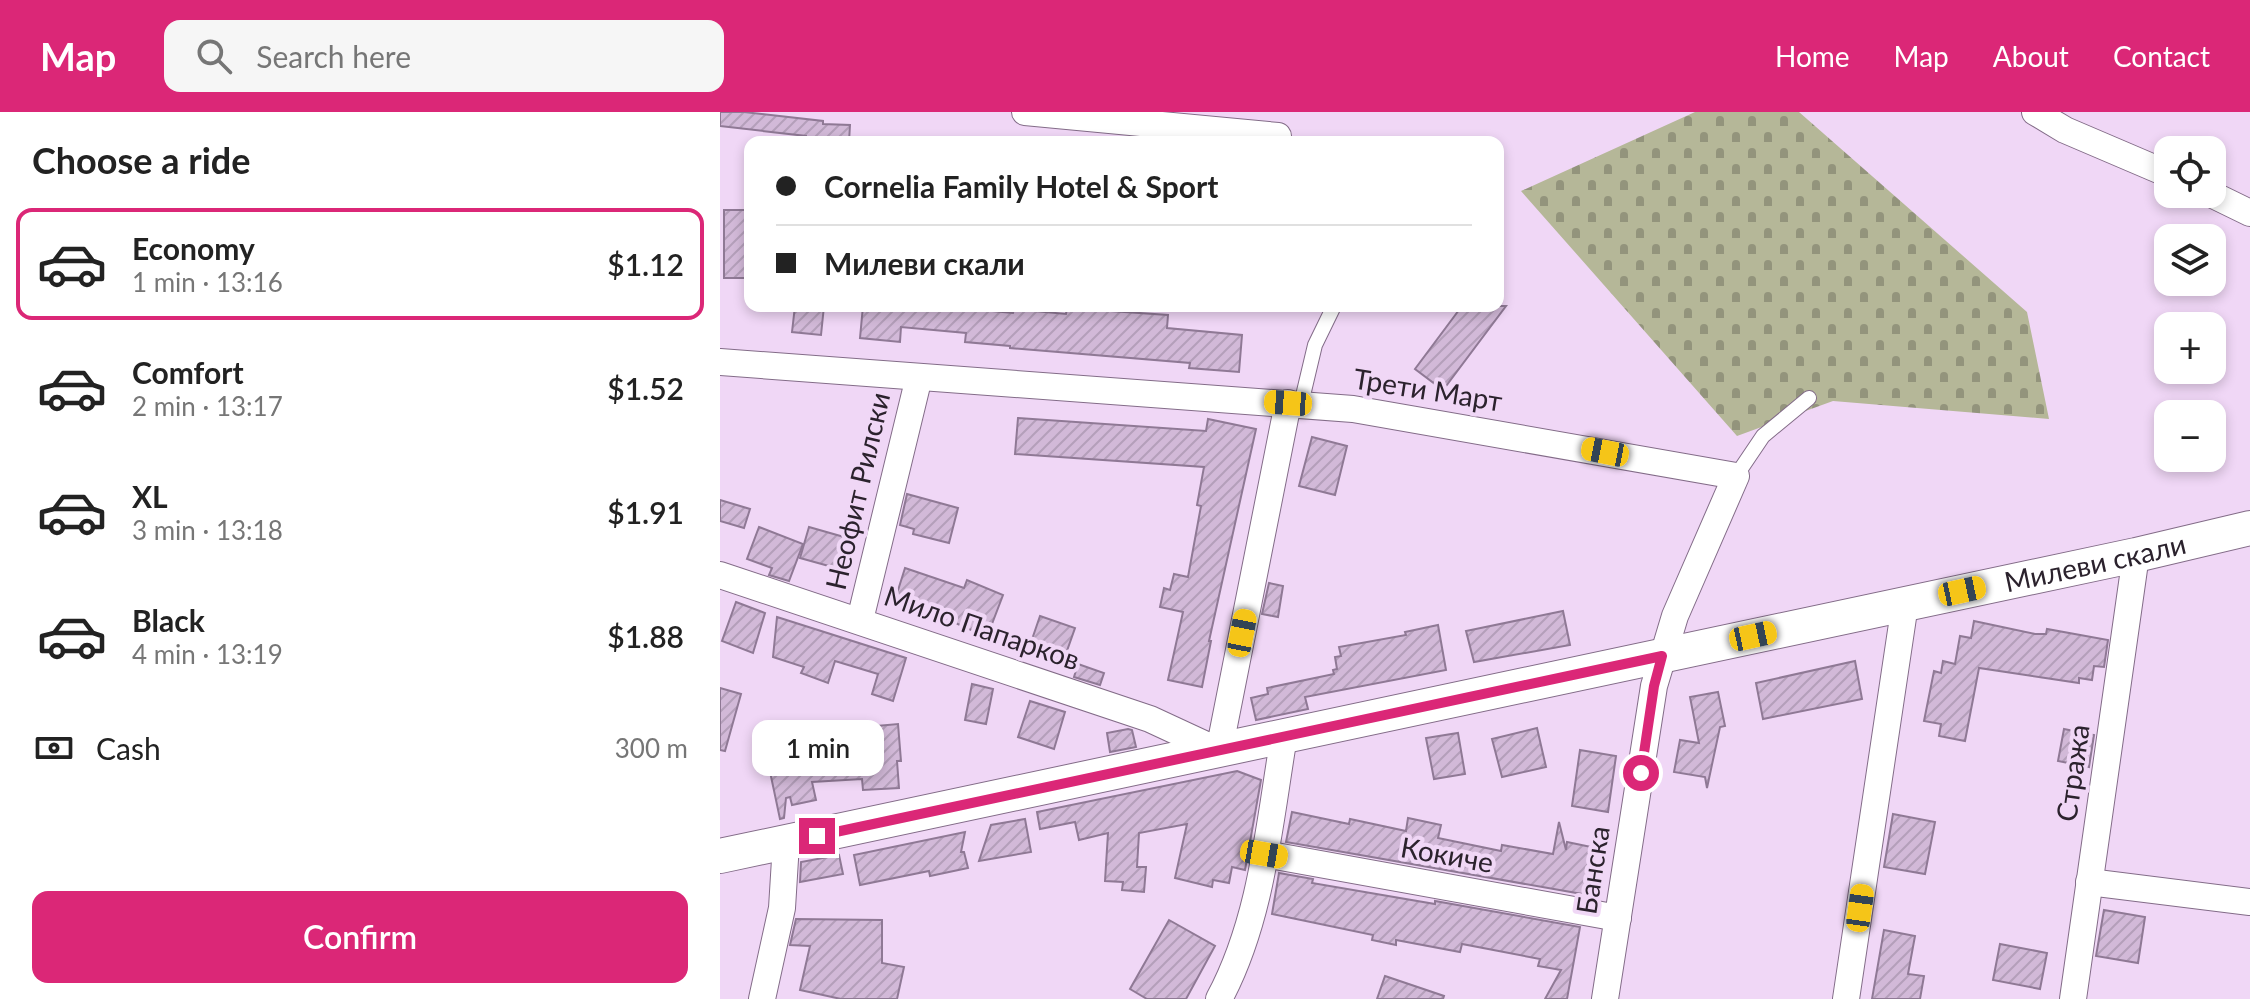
<!DOCTYPE html>
<html lang="en">
<head>
<meta charset="utf-8">
<style>
  :root { --surface:#fff; --page:#f6f6f6; --text:#222; --muted:#767676; --line:#e0e0e0; --accent:#db2777 }
  body { margin:0; font-family:Lato,sans-serif; background:var(--page); color:var(--text); height:100vh; display:flex; flex-direction:column; font-size:30px; white-space:nowrap }
  * { box-sizing:border-box; margin:0 }
  p { font-size:26px; color:var(--muted) }
  .icon { flex:none; width:44px; height:44px; fill:none; stroke:currentColor; stroke-width:2; stroke-linecap:round; stroke-linejoin:round }
  .map { position:relative; flex:1; overflow:hidden }
  .sheet { display:flex; flex-direction:column; background:var(--surface); width:720px }
  .sheet>* { flex:none }
  .banner { position:absolute; left:24px; top:24px; width:760px; height:176px; border-radius:16px; box-shadow:0 4px 12px #0003; display:grid; align-content:center; height:176px; padding:0 32px; background:var(--surface) }
  .fabs { position:absolute; left:1434px; top:24px; display:grid; gap:16px }
  .fabs a { display:grid; place-items:center; width:72px; height:72px; border-radius:16px; background:var(--surface); box-shadow:0 4px 12px #0003; font-size:40px }
  .end { position:absolute; width:36px; height:36px; margin:-18px; border:10px solid #db2777; background:#fff; box-shadow:0 0 0 4px #fff }
  .from { border-radius:50% }
  .bubble { position:absolute; height:56px; border-radius:16px; background:var(--surface); box-shadow:0 4px 12px #0003; font-size:26px; font-weight:600; line-height:56px; text-align:center }
  .car { position:absolute; width:24px; height:48px; margin:-24px -12px; border-radius:10px; box-shadow:0 0 6px 2px #0007; background:linear-gradient(#f5c518 24%,#345 0 40%,#f5c518 0 76%,#345 0 86%,#f5c518 0) }
  .banner b { display:flex; align-items:center; gap:28px; height:76px; font-size:30px }
  .banner b+b { border-top:2px solid var(--line) }
  .banner i { width:20px; height:20px; background:var(--text) }
  ul { padding:0; list-style:none }
  li { display:flex; align-items:center; gap:24px; height:112px; margin:0 16px 12px; padding:0 16px; border:4px solid transparent; border-radius:16px }
  li div { flex:1 }
  li b { display:block; font-size:30px }
  li em { font-style:normal; font-weight:600 }
  li.active { border-color:var(--accent) }
  li>.icon { width:72px; height:72px; stroke-width:1.5 }
  h2 { padding:0 32px; font-size:36px; line-height:96px }
  .pay { display:flex; align-items:center; gap:20px; height:88px; padding:0 32px; font-size:30px }
  .pay p { margin-inline-start:auto }
  .cta { display:flex; gap:16px; margin-top:auto; padding:16px 32px }
  .cta a { flex:1; height:92px; border-radius:16px; background:var(--accent); color:#fff; font-size:32px; font-weight:600; line-height:92px; text-align:center }
  header { display:flex; align-items:center; gap:48px; box-sizing:border-box; height:112px; padding:0 40px; background:var(--accent); color:#fff }
  header strong { font-size:38px }
  nav { display:flex; gap:44px; margin-inline-start:auto; font-size:28px }
  .search { width:560px; height:72px; background:var(--page); display:flex; align-items:center; gap:20px; box-sizing:border-box; padding:0 28px; border-radius:16px; color:var(--muted); font-size:30px }
  main { display:flex; flex:1; min-height:0 }
  .map>svg:first-child { display:block }
</style>
</head>
<body>
<header>
<strong>Map</strong>
<div class="search"><svg class="icon" aria-label="search" viewBox="0 0 24 24"><circle cx="10" cy="10" r="6"/><path d="M15 15l6 6"/></svg>Search here</div>
<nav><a>Home</a><a>Map</a><a>About</a><a>Contact</a></nav>
</header>
<main>
<section class="sheet">
<h2>Choose a ride</h2>
<ul>
<li class="active"><svg class="icon" aria-label="car" viewBox="0 0 24 24"><path d="M5 17H2v-5l4-1 3-4h7l3 4 3 1v5h-3M9 17h6M6 11h13"/><circle cx="7" cy="17" r="2"/><circle cx="17" cy="17" r="2"/></svg><div><b>Economy</b><p>1 min · 13:16</p></div><em>$1.12</em></li>
<li><svg class="icon" aria-label="car" viewBox="0 0 24 24"><path d="M5 17H2v-5l4-1 3-4h7l3 4 3 1v5h-3M9 17h6M6 11h13"/><circle cx="7" cy="17" r="2"/><circle cx="17" cy="17" r="2"/></svg><div><b>Comfort</b><p>2 min · 13:17</p></div><em>$1.52</em></li>
<li><svg class="icon" aria-label="car" viewBox="0 0 24 24"><path d="M5 17H2v-5l4-1 3-4h7l3 4 3 1v5h-3M9 17h6M6 11h13"/><circle cx="7" cy="17" r="2"/><circle cx="17" cy="17" r="2"/></svg><div><b>XL</b><p>3 min · 13:18</p></div><em>$1.91</em></li>
<li><svg class="icon" aria-label="car" viewBox="0 0 24 24"><path d="M5 17H2v-5l4-1 3-4h7l3 4 3 1v5h-3M9 17h6M6 11h13"/><circle cx="7" cy="17" r="2"/><circle cx="17" cy="17" r="2"/></svg><div><b>Black</b><p>4 min · 13:19</p></div><em>$1.88</em></li>
</ul>
<div class="pay"><svg class="icon" aria-label="cash" viewBox="0 0 24 24"><path d="M3 7h18v10H3z"/><circle cx="12" cy="12" r="2"/></svg>Cash<p>300 m</p></div>
<div class="cta"><a>Confirm</a></div>
</section>
<div class="map">
<svg width="1530" height="887" viewBox="0 0 1530 887">
  <defs>
    <pattern id="cemetery-stones" width="16" height="16" patternUnits="userSpaceOnUse" patternTransform="scale(2)"><rect width="16" height="16" fill="#b5b798"/><path d="M2 7V4a2 2 0 0 1 4 0v3zM10 15v-3a2 2 0 0 1 4 0v3z" fill="#93947c"/></pattern>
    <pattern id="building-hatch" width="6" height="6" patternUnits="userSpaceOnUse" patternTransform="scale(2)"><rect width="6" height="6" fill="#d2b9d8"/><path d="M-1 1l2-2M0 6l6-6M5 7l2-2" fill="none" stroke="#b49fba"/></pattern>
  </defs>
  <rect width="100%" height="100%" fill="#f0d7f6"/>
  <!-- cemetery -->
  <polygon fill="url(#cemetery-stones)" points="975,0 1079,0 1307,200 1329,307 1113,289 1017,324 801,79"/>
  <!-- building -->
  <g fill="url(#building-hatch)" stroke="#8f7995" stroke-width="2">
    <polygon points="0,0 24,0 103,9 103,12 130,13 129,30 86,30 86,24 0,14"/>
    <rect x="4" y="98" width="26" height="68"/>
    <polygon points="75,194 104,194 101,223 72,220"/>
    <polygon points="143,194 239,194 238,196 293,201 294,197 346,202 347,196 448,203 447,216 522,223 519,260 469,256 470,251 290,236 290,234 245,230 246,221 181,215 180,230 140,226"/>
    <polygon points="742,194 786,194 723,278 695,257"/>
    <polygon points="298,306 486,319 488,307 536,317 489,529 491,529 482,575 448,568 463,500 440,495 444,476 450,478 454,462 468,465 481,394 477,393 484,355 295,342"/>
    <polygon points="592,325 627,334 615,383 579,374"/>
    <polygon points="187,382 238,396 229,431 193,422 194,417 180,413"/>
    <polygon points="0,388 30,397 24,416 0,409"/>
    <polygon points="39,415 83,432 69,469 49,463 52,456 27,447"/>
    <polygon points="89,415 124,425 116,456 80,446"/>
    <polygon points="185,456 244,476 247,468 283,483 267,525 231,509 174,491"/>
    <polygon points="549,471 563,474 558,505 542,502"/>
    <polygon points="16,490 45,501 33,541 2,529"/>
    <polygon points="843,499 850,533 754,550 746,519"/>
    <polygon points="320,504 355,516 343,550 308,539"/>
    <polygon points="57,505 186,546 173,589 152,582 158,562 115,549 108,571 81,561 84,555 53,545"/>
    <polygon points="1254,509 1315,522 1326,522 1327,517 1388,528 1384,555 1374,554 1372,568 1359,566 1359,571 1259,556 1245,629 1219,624 1221,612 1204,609 1214,559 1221,561 1223,549 1235,552 1240,524 1251,526"/>
    <polygon points="718,513 726,558 585,585 588,597 536,608 531,586 548,582 547,576 614,562 613,558 617,557 615,545 621,544 619,535 686,523 685,520"/>
    <polygon points="1135,549 1142,587 1043,607 1036,571"/>
    <polygon points="358,552 384,561 380,573 354,565"/>
    <polygon points="252,572 273,577 266,612 245,608"/>
    <polygon points="0,576 21,582 5,639 0,638"/>
    <polygon points="998,580 1005,614 1000,615 987,676 985,665 954,660 960,628 979,631 970,585"/>
    <polygon points="310,589 345,600 334,637 298,625"/>
    <polygon points="47,610 73,613 69,660 118,649 116,620 147,618 146,615 178,612 181,649 177,649 179,676 143,678 142,667 92,670 96,688 72,693 70,685 66,686 64,706 60,707 45,636"/>
    <polygon points="817,616 826,655 782,665 772,627"/>
    <polygon points="408,617 412,618 416,635 390,640 387,621"/>
    <polygon points="1344,617 1374,623 1369,655 1338,649"/>
    <polygon points="738,621 745,662 714,667 706,626"/>
    <polygon points="860,638 896,644 888,700 852,694"/>
    <polygon points="517,659 541,668 525,758 512,755 509,771 493,768 492,775 455,766 467,712 419,721 417,755 426,755 424,780 402,778 403,770 385,769 388,721 359,728 355,710 320,717 317,700"/>
    <polygon points="572,700 629,712 630,707 686,719 688,706 721,713 718,726 781,739 782,733 833,742 839,710 846,738 847,730 876,736 868,783 566,730"/>
    <polygon points="1173,702 1215,710 1205,762 1164,755"/>
    <polygon points="305,707 311,740 259,749 271,713"/>
    <polygon points="245,720 241,740 244,740 248,756 210,764 209,759 140,773 134,743"/>
    <polygon points="119,743 123,762 80,770 81,750"/>
    <polygon points="559,761 593,767 592,771 715,792 715,789 860,815 847,887 825,887 841,858 818,854 820,847 742,832 740,840 676,828 676,833 652,828 653,823 552,802"/>
    <polygon points="1384,798 1425,805 1418,851 1376,844"/>
    <polygon points="76,807 162,808 162,851 184,855 177,887 121,887 80,878 90,834 70,833"/>
    <polygon points="449,808 495,834 466,887 427,887 410,877"/>
    <polygon points="1164,818 1195,824 1188,862 1204,864 1200,887 1152,887"/>
    <polygon points="1280,832 1327,841 1320,877 1273,868"/>
    <polygon points="665,864 724,884 723,887 657,887"/>
  </g>
  <g fill="none" stroke-linecap="round" stroke-linejoin="round">
    <defs>
      <g id="service">
        <polyline points="581,292 595,233 614,194"/>
        <polyline points="1016,364 1043,324 1089,286"/>
      </g>
      <g id="minor">
        <polyline points="305,0 558,24"/>
        <polyline points="1315,0 1345,18 1448,62"/>
        <polyline points="1491,82 1530,101"/>
        <polyline points="0,250 633,297 1016,364 955,504 934,574 885,887"/>
        <polyline points="0,463 430,607 499,639 568,291"/>
        <polyline points="140,508 199,265"/>
        <polyline points="544,742 898,806"/>
        <polyline points="1369,770 1530,790"/>
        <polyline points="42,887 62,796 66,731"/>
        <path d="M499 887C542 807 549 713 564 624"/>
        <polyline points="1126,887 1185,492"/>
        <polyline points="1353,887 1416,443"/>
      </g>
      <g id="tertiary">
        <path id="s1" d="M0 744 1416 443 1530 416"/>
      </g>
    </defs>
    <!-- service casing -->
    <use href="#service" stroke="#836c88" stroke-width="16"/>
    <!-- minor casing -->
    <use href="#minor" stroke="#836c88" stroke-width="28"/>
    <!-- tertiary casing -->
    <use href="#tertiary" stroke="#836c88" stroke-width="36"/>
    <!-- service -->
    <use href="#service" stroke="#fff" stroke-width="14"/>
    <!-- minor -->
    <use href="#minor" stroke="#fff" stroke-width="26"/>
    <!-- tertiary -->
    <use href="#tertiary" stroke="#fff" stroke-width="34"/>
  </g>
  <g fill="none" stroke-linecap="round" stroke-linejoin="round">
    <!-- route -->
    <polyline stroke="#db2777" stroke-width="10" points="97,724 942,544 934,574 921,661"/>
  </g>
  <g text-anchor="middle" stroke-width="8" stroke-linejoin="round" paint-order="stroke">
    <!-- street labels -->
    <g font-size="28" fill="#2b222d" stroke="#f0d7f6">
      <text transform="translate(708 278) rotate(9)" y="10">Трети Март</text>
      <text transform="translate(138 379) rotate(-77)" y="10">Неофит Рилски</text>
      <text dy="10" stroke="none"><textPath href="#s1" startOffset="1406">Милеви скали</textPath></text>
      <text transform="translate(262 516) rotate(19)" y="10">Мило Папарков</text>
      <text transform="translate(1353 661) rotate(-82)" y="10">Стража</text>
      <text transform="translate(727 743) rotate(10)" y="10">Кокиче</text>
      <text transform="translate(873 758) rotate(-81)" y="10">Банска</text>
    </g>
  </g>
</svg>
<div class="fabs">
<a><svg class="icon" aria-label="locate" viewBox="0 0 24 24"><circle cx="12" cy="12" r="6"/><path d="M12 2v4M12 18v4M2 12h4M18 12h4"/></svg></a>
<a><svg class="icon" aria-label="layers" viewBox="0 0 24 24"><path d="M12 4l9 5-9 5-9-5zM3 14l9 5 9-5"/></svg></a>
<a>+</a>
<a>−</a>
</div>
<i class="end from" style="left:921px;top:661px"></i>
<i class="end" style="left:97px;top:724px"></i>
<div class="bubble" style="left:32px;top:608px;width:132px">1 min</div>
<i class="car" style="left:568px;top:291px;rotate:274deg"></i>
<i class="car" style="left:885px;top:340px;rotate:281deg"></i>
<i class="car" style="left:1242px;top:479px;rotate:78deg"></i>
<i class="car" style="left:522px;top:521px;rotate:11deg"></i>
<i class="car" style="left:1033px;top:524px;rotate:78deg"></i>
<i class="car" style="left:544px;top:742px;rotate:100deg"></i>
<i class="car" style="left:1140px;top:796px;rotate:8deg"></i>
<div class="banner">
<b><i class="from"></i>Cornelia Family Hotel &amp; Sport</b>
<b><i></i>Милеви скали</b>
</div>
</div>
</main>
</body>
</html>
